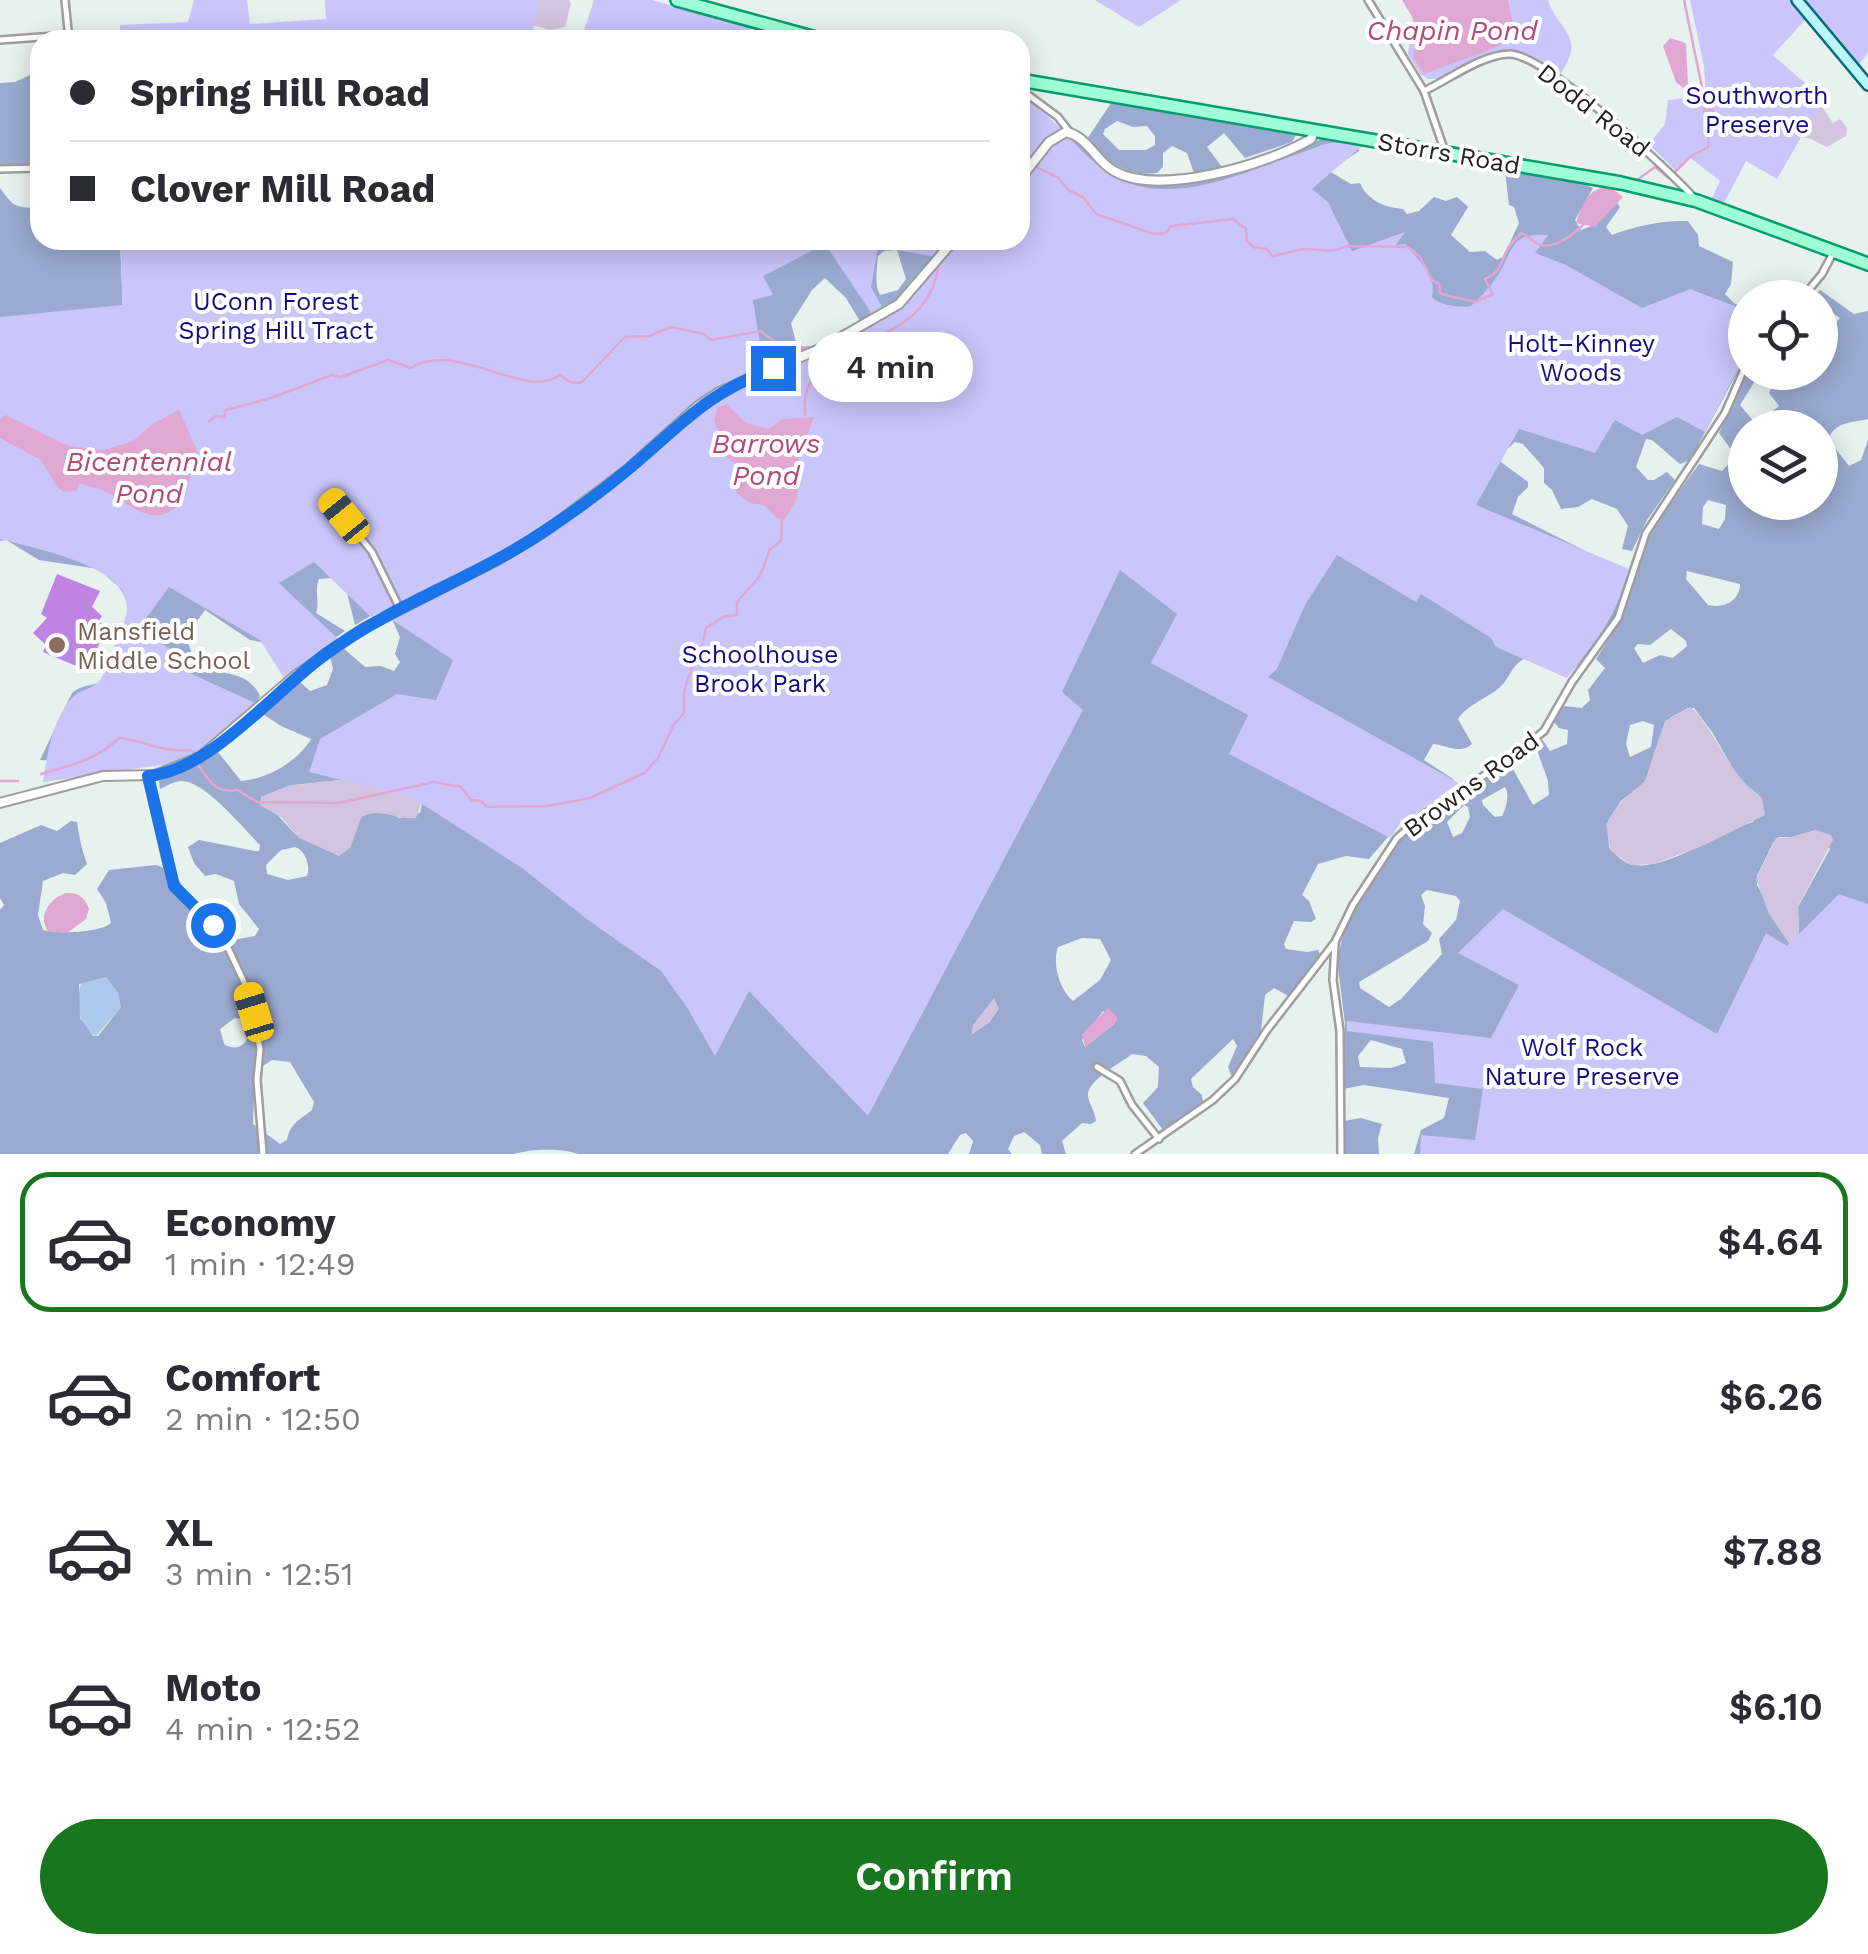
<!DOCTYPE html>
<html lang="en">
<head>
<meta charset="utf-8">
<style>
  :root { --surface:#fff; --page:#f2f2f3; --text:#2b2b33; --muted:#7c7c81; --line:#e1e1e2; --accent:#18761e }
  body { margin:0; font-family:"Work Sans",sans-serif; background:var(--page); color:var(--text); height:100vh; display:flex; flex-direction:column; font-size:38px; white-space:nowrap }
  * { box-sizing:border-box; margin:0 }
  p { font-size:32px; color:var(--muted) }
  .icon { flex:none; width:55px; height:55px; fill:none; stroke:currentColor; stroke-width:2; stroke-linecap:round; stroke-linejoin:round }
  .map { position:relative; height:1154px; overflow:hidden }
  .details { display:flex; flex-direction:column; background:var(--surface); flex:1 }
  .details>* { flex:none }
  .top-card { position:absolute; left:30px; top:30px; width:1000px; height:220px; border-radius:30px; box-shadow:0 5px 25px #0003; display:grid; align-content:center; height:220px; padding:0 40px; background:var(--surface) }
  .tools { position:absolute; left:1728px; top:280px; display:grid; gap:20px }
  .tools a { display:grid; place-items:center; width:110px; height:110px; border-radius:50%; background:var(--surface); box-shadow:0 5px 25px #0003; font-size:50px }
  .end { position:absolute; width:45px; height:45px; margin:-22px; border:12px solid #1a73e8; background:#fff; box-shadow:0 0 0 5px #fff }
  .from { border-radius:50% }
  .bubble { position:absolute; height:70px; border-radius:35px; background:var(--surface); box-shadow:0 5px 25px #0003; font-size:32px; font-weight:600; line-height:70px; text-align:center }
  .car { position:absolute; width:30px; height:60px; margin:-30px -15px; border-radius:12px; box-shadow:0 0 8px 2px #0007; background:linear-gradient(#f5c518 24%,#345 0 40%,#f5c518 0 76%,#345 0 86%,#f5c518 0) }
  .top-card b { display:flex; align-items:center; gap:35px; height:95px; font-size:38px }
  .top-card b+b { border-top:2px solid var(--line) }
  .top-card i { width:25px; height:25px; background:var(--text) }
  ul { padding:18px 0 0; list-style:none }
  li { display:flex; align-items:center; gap:30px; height:140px; margin:0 20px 15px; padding:0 20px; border:5px solid transparent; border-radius:30px }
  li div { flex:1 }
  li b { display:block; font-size:38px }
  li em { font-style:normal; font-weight:600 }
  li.selected { border-color:var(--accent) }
  li>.icon { width:90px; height:90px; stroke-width:1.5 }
  .primary-button { display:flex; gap:20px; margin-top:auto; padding:20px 40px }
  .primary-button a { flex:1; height:115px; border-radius:60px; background:var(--accent); color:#fff; font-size:40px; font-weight:600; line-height:115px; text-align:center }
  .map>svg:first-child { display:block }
</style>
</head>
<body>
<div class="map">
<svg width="1868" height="1154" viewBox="0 0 1868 1154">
  <rect width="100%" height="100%" fill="#e7f1ee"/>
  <!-- grass -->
  <path fill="#adcaec" d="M106 977 120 995 121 1007 96 1036C77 1028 76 999 81 983Z"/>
  <!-- forest -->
  <g fill="#9baad1" fill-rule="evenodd">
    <polygon points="40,44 40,165 0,164 0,83 15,82 32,74"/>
    <path d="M1117 102 1296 135 1292 142 1245 158 1224 133 1207 147 1222 167 1194 173 1187 153 1172 146 1163 153V167L1157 173C1133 177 1097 161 1087 139L1111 103ZM1117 121 1133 127 1147 126 1155 136V145L1146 150H1119L1103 134 1105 129Z"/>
    <path d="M1067 137 1076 139 1103 171 1149 183 1183 184 1222 177 1322 139 1358 146 1359 151 1329 171 1351 184 1360 183C1368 201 1384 207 1403 209L1407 214 1419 211 1434 197 1446 201 1457 197 1468 207 1451 235 1470 252 1485 251 1497 260 1504 256 1519 223 1514 207 1509 205 1505 171 1574 180 1593 188 1575 220 1581 230 1597 224 1617 203 1620 207 1606 227 1612 235C1634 226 1663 220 1688 221L1698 235 1699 246 1733 262 1731 284 1725 294 1735 304H1745V358L1690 460 1680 464 1652 440 1646 439 1636 467 1648 480H1654L1667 472 1675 480 1647 520 1632 551 1622 549 1628 526 1617 509 1592 499 1578 507 1561 509 1552 490 1544 483V468L1523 444 1515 442 1504 452 1501 462 1528 482V487L1518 497 1512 514 1627 572C1625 615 1596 649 1565 677L1527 658C1511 663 1511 679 1498 689 1486 698 1465 707 1458 719L1472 744C1460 755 1447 745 1433 744L1424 760 1453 779 1455 784 1404 818 1369 859 1346 856 1318 864 1302 895 1309 901 1316 919 1311 922 1294 921 1284 944 1286 949 1307 952 1318 950 1320 955 1290 997 1274 988 1265 995 1261 1031 1234 1073 1231 1075 1228 1067 1237 1046 1233 1039 1191 1079 1193 1087 1202 1095 1203 1103 1163 1130 1143 1103 1158 1087 1159 1067 1146 1056 1132 1054C1122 1062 1086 1081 1088 1096 1089 1104 1095 1111 1096 1121L1091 1124 1082 1123 1062 1141 1066 1154H1042L1040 1145 1024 1132 1014 1136 1008 1149 1012 1154H969L973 1141 966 1133 960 1135 948 1154H578C560 1148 531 1149 514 1154H0V910L4 905 0 898V843L41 825 57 831 71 821 77 822C79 836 82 851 87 864L75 875 63 873 43 881 38 915 43 930C59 934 99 933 111 923L106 903 97 889 109 870 156 865 162 867C175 897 200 917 222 942L255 936 259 929 239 904 234 881 216 874 205 876 194 863 188 847 199 840 255 851H259L260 845C244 829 205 781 182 781 175 781 166 786 160 789L159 781 218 752 241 781C268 779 298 761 311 739L281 726 260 712 297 679 310 691 327 685 333 669 330 656 342 647 365 667 381 666 394 671 400 662 395 654 400 637 391 617 405 596 355 625 347 593 331 578 319 579C314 592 320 601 316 613L345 631 316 652 250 640 205 610 187 635C194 690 242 657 260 696L252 709 209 746 163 765 40 760 72 693C82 684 95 686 108 679L130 605 118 586 98 569 39 560 6 540 0 541V188C14 207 13 207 40 208V240H120L122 287 337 240H1020ZM897 250 906 279 898 290 880 295C874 285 877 268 878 256L884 251ZM825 278 846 298 861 323 819 354H813L796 343 791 323 812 290ZM348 776 423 799 420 813 399 818C385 810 370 808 358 820L353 837 321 847 295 834 261 797 293 785 340 780ZM295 847C305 850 311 866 307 876L288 880 267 874 266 865 281 850ZM1082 938 1100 939 1111 960 1100 980 1073 1001C1059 989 1052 964 1058 947ZM106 977 118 993 121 1007 98 1036H93L80 1018 79 984ZM1103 1011 1115 1023 1085 1047 1082 1040ZM235 1018 243 1019 247 1039C243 1048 232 1050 224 1044L220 1029ZM272 1060 290 1062 314 1102 312 1110C300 1120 290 1123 287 1140L280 1144 253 1124 255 1071Z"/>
    <path d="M1820 290 1854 314 1868 311V419C1852 423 1836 421 1828 439L1849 466 1861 460 1868 440V1154H1414L1421 1130 1444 1118 1449 1098 1364 1085 1343 1089 1345 1024 1337 959 1345 928 1356 906 1395 843 1439 807 1506 766 1513 769 1533 805 1549 795 1548 781 1536 747 1542 739 1550 751 1567 744 1568 730 1559 728 1554 722 1564 706 1582 708 1590 700 1588 690 1605 668 1596 659 1620 622 1651 530 1699 464 1722 471 1736 456 1719 433 1747 373H1760L1740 405 1756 424 1779 406 1769 393C1779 371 1799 373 1820 372V343L1840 318 1820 304V298L1812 297ZM1745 428H1820V502H1745ZM1708 500 1726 505 1725 519 1719 529 1702 524 1703 507ZM1687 571 1740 584C1740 600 1725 609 1708 605L1686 579ZM1671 629 1686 641 1687 646 1673 658 1660 655 1643 663 1634 648 1638 644 1650 645ZM1688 708H1694L1712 732 1739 779 1762 798 1753 822C1721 832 1666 870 1634 865 1624 864 1616 854 1609 848L1608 821 1621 801 1645 782 1661 733 1670 718ZM1643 721 1654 725 1651 747 1630 757 1626 744 1630 725ZM1505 787C1510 794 1506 809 1502 816L1495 817 1483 805 1482 800ZM1464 805 1468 807 1470 817 1462 833 1453 837 1447 822ZM1816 830 1830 849 1798 907 1799 940 1793 949 1757 885V876L1773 843 1779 837H1792ZM1427 890 1456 896 1460 901 1456 920 1439 939 1442 954 1401 999 1389 1007 1360 988 1359 982 1428 941 1432 933 1423 924 1425 906 1421 895ZM1371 1040 1402 1049 1406 1063 1391 1068 1360 1067 1358 1056Z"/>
    <polygon points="1361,1118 1382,1124 1378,1138 1379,1154 1345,1154 1344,1121"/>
  </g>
  <!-- wetland -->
  <g fill="#d3c4df">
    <polygon points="527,0 569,0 571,4 565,27 550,30 532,25"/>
    <polygon points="1820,104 1833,123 1840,119 1847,128 1846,136 1827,147 1811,139 1777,133"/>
    <path d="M1691 707C1718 734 1729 776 1762 798L1765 815 1700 847 1653 864 1631 865 1610 850 1606 824 1622 801 1645 781 1665 721Z"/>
    <path d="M348 776 423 799 416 818C396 820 383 808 362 816L350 848 339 856 299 838 282 818 260 805 261 797 287 786 340 780Z"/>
    <polygon points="1816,830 1831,835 1833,840 1798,906 1799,940 1793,949 1769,914 1756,879 1776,838 1792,837"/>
    <polygon points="994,998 999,1009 989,1023 971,1035 973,1025"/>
  </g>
  <!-- park -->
  <g fill="#cac5fb" fill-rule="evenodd">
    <polygon points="194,0 247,0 250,24 326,19 325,0 540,0 532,35 558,40 120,40 120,25 188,22"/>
    <polygon points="594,0 652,0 751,28 746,40 581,40"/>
    <polygon points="1095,0 1181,0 1139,27"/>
    <path d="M1404 0H1548C1558 32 1588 35 1559 76 1505 36 1493 50 1437 79H1428L1420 74 1408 54 1413 16Z"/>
    <polygon points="1690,0 1790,0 1805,20 1773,55 1823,99 1777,179 1746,161 1724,203 1712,198 1720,181 1689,157 1676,171 1649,144 1665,124 1668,100 1706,96 1704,66"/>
    <polygon points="1806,0 1868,0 1868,52 1857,68 1856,62"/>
    <path d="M1020 96C1059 117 1081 161 1121 180 1176 205 1242 173 1295 155 1308 151 1325 142 1339 142 1347 143 1355 145 1362 146L1312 189 1328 202 1352 251 1405 232 1396 245 1406 244C1419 263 1437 272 1432 297 1439 305 1459 308 1471 306 1481 297 1490 287 1498 275 1514 250 1510 232 1548 235L1535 253 1566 265 1642 308 1690 289 1745 310V356L1705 432 1677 417 1642 435 1615 420 1595 453 1519 429 1476 505 1629 569C1616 618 1598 638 1567 678L1496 647 1491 638 1421 594 1416 602 1337 555 1305 605 1277 669 1268 677 1459 783 1399 825 1390 838 1229 754 1248 715 1151 663 1177 614 1120 570 1062 692 1083 710 868 1116 749 991 715 1056 688 1009 661 971 588 920 522 868 411 797 309 772 320 739 397 694 436 700 453 660 380 612 371 617 314 562 279 583 338 639 284 678 260 640 169 587 138 629 188 660 183 670 255 703 200 750 174 763 43 782C47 755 53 716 74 696 82 689 93 689 100 680 108 668 112 651 118 637 123 625 129 614 126 601 119 564 32 548 0 539V317L122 305 121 240H1020ZM825 244 872 314 882 307 871 287 878 247 944 258C905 312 849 342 787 366L777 356 761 350 753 300 773 295 763 276Z"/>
    <polygon points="1839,894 1868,904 1868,1154 1420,1154 1421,1135 1475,1140 1483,1089 1435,1083 1433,1042 1347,1031 1347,1021 1491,1038 1519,985 1458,953 1503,909 1717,1034 1766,933 1787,946"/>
  </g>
  <!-- pitch -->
  <polygon fill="#bf84e1" points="57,574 100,591 92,607 102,616 98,622 107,625 88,671 43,652 46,645 33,633 47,618 41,614"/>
  <!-- water -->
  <g fill="#dfa7d1">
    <polygon points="1402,0 1508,0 1515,34 1497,47 1424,74 1413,57 1420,30"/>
    <polygon points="1670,38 1686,43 1688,85 1683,88 1676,82 1663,46"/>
    <path d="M1609 186 1623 197 1595 227 1576 223C1583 202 1587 190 1609 186Z"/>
    <polygon points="726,404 746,423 769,429 782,419 814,417 793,473 799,483 797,498 785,519 777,518 764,505 750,503 737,493 734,484 737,466 723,454 724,442 714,421 718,407"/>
    <path d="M179 410 201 460C184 477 192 486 181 501 155 534 128 501 103 490 95 487 88 487 80 483L76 491 64 492 57 487 41 460 0 438V420L6 415 68 446 104 450 133 441 154 423Z"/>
    <path d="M66 893C78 892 85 897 89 909L86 919 67 933 48 931C37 916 50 898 66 893Z"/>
    <polygon points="1108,1008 1117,1017 1117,1021 1085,1047 1082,1034"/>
  </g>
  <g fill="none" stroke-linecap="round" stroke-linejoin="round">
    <!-- stream -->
    <g stroke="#dfa7d1" stroke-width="2.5">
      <polyline points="1020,135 1028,140 1029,159"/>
      <path d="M1036 167 1057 177 1070 191 1083 197 1096 214 1154 234 1166 233 1171 226 1233 219 1246 229 1247 241 1253 247 1267 249 1272 256C1282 255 1297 249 1306 249 1320 249 1333 254 1346 246L1408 247 1420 257 1432 280 1439 284 1440 293C1453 298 1463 298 1475 302L1493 294 1485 279C1503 272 1500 260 1510 245 1513 241 1517 238 1521 233 1526 235 1531 239 1536 243 1552 252 1573 235 1584 224"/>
      <polyline points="1637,180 1655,167 1669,178 1690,157 1708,147 1710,122 1715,117 1713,110 1704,111 1705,102 1684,0"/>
      <polyline points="935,240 938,252"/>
      <path d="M821 353 841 368C845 364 848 359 853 356 868 344 880 362 885 333 914 320 935 297 939 264"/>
      <path d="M805 415C803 389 810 372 837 366"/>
      <path d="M209 421 216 416 224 417 226 410 271 398 332 375 341 377 388 360 411 368C458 339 523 401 560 375L570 382 581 383 625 337 649 336 671 327 704 334 711 340 761 331C783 351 790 345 815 348"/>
      <path d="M197 763C208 780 216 794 237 790L257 802 339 803 434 782 461 787 471 800 481 801 487 807 547 806 590 798 644 773 658 758 674 724 684 713V691L692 667 700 657 706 628 723 617 737 615V602L760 576 770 549 781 541 782 518"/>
      <path d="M41 774C72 765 96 760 119 738 148 741 160 753 191 750L197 754"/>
      <polyline points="0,781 18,781"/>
    </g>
    <defs>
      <g id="minor">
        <polyline points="65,0 69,40"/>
        <polyline points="1368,0 1424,91 1444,149"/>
        <polyline points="0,40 68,35"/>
        <polyline points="1020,89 1058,117 1068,130"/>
        <path d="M1424 91C1450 79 1479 56 1508 54 1542 51 1669 170 1695 199"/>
        <polyline points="0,169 40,168"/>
        <polyline points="1802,298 1822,274 1834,251"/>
        <polyline points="328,497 372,552 399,607"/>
        <polyline points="147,776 170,876 184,898 222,935 244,982 253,1013 260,1049 257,1080 263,1154"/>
        <polyline points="1335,943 1333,980 1340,1031 1341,1154"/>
        <polyline points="1097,1067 1120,1081 1132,1105 1159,1139"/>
        <polyline points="1135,1154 1213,1100 1235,1079 1267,1030 1335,942 1353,905 1397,838 1424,814 1505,762 1544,731 1572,682 1618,618 1646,533 1725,413 1745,367"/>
      </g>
      <g id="tertiary">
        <path d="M1020 179 1049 142 1066 132C1087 136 1096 161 1114 171 1160 197 1268 164 1311 139L1315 130"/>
        <polyline points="0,803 103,776 155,775 200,757 296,675 364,628 498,560 551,527 628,469 698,406 719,392 824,347 899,304 954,240"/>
      </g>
      <polyline id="secondary" points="1797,0 1868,85"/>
      <g id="primary">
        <polyline points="677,0 823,40"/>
        <polyline points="1020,80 1621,183 1697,201 1868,264"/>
      </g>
    </defs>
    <!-- minor casing -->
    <use href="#minor" stroke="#9e9e9e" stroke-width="10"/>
    <!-- tertiary casing -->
    <use href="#tertiary" stroke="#9e9e9e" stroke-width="12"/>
    <!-- secondary casing -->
    <use href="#secondary" stroke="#036d7c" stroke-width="14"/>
    <!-- primary casing -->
    <use href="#primary" stroke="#009d6d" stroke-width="16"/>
    <!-- minor -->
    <use href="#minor" stroke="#fff" stroke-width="5"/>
    <!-- tertiary -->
    <use href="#tertiary" stroke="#fff" stroke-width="8"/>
    <!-- secondary -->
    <use href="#secondary" stroke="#bbf6fb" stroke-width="9"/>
    <!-- primary -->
    <use href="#primary" stroke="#a0fed7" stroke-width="11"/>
  </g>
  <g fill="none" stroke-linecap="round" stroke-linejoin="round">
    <!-- route -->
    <path stroke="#1a73e8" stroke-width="12" d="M213 925 174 886 148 776C212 770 275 690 327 653 397 602 481 576 552 526 579 508 606 488 631 467 684 422 706 394 773 368"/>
  </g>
  <!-- markers -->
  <circle fill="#8d6e63" stroke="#fff" stroke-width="4" cx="57" cy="645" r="10"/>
  <g text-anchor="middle" stroke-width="8" stroke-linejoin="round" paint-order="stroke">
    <!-- park labels -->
    <g font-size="25" fill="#170a84" stroke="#fff">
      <text x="1757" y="104">Southworth<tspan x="1757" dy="29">Preserve</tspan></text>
      <text x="276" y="310">UConn Forest<tspan x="276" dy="29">Spring Hill Tract</tspan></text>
      <text x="1581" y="352">Holt–Kinney<tspan x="1581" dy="29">Woods</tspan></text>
      <text x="760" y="663">Schoolhouse<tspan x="760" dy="29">Brook Park</tspan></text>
      <text x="1582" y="1056">Wolf Rock<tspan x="1582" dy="29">Nature Preserve</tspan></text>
    </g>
    <!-- street labels -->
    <g font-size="25" fill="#212121" stroke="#fff">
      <text transform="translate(1594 110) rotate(38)" y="9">Dodd Road</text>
      <text transform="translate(1449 153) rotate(10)" y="9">Storrs Road</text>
      <text transform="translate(1471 784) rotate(-36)" y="9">Browns Road</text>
    </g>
    <!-- education labels -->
    <g font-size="25" fill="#785e54" stroke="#fff" text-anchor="start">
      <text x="77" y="640">Mansfield<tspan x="77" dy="29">Middle School</tspan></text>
    </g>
    <!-- water labels -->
    <g font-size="28" font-style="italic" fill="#b34a7c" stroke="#fff">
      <text x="1452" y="40">Chapin Pond</text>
      <text x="766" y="453">Barrows<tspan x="766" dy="32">Pond</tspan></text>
      <text x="149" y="471">Bicentennial<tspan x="149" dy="32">Pond</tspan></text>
    </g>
  </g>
</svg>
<div class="tools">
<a><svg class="icon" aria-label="locate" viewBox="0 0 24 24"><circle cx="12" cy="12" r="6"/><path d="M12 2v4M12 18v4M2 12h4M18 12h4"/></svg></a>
<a><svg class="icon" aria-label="layers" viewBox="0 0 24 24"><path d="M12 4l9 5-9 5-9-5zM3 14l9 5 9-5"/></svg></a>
</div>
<i class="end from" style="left:213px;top:925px"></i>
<i class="end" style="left:773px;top:368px"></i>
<div class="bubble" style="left:808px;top:332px;width:165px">4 min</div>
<i class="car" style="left:344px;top:516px;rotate:321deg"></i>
<i class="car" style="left:254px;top:1012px;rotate:343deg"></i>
<div class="top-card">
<b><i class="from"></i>Spring Hill Road</b>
<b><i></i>Clover Mill Road</b>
</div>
</div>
<section class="details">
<ul>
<li class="selected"><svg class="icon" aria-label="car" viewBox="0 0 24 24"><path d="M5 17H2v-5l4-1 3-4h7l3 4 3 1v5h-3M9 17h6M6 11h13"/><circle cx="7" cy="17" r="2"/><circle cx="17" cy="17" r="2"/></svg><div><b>Economy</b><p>1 min · 12:49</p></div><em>$4.64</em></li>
<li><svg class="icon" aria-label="car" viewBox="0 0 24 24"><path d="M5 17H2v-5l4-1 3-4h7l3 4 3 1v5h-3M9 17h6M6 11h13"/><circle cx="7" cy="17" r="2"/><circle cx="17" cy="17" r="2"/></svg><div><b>Comfort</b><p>2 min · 12:50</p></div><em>$6.26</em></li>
<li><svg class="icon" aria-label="car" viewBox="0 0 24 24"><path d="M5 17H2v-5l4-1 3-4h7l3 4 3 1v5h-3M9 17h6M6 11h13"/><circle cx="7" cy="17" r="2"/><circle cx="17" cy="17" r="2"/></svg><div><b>XL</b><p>3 min · 12:51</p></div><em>$7.88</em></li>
<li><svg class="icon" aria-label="car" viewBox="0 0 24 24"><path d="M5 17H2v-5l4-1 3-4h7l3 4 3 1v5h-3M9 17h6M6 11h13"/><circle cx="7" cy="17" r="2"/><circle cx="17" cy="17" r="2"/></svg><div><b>Moto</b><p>4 min · 12:52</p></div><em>$6.10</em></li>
</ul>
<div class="primary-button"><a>Confirm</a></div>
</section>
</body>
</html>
